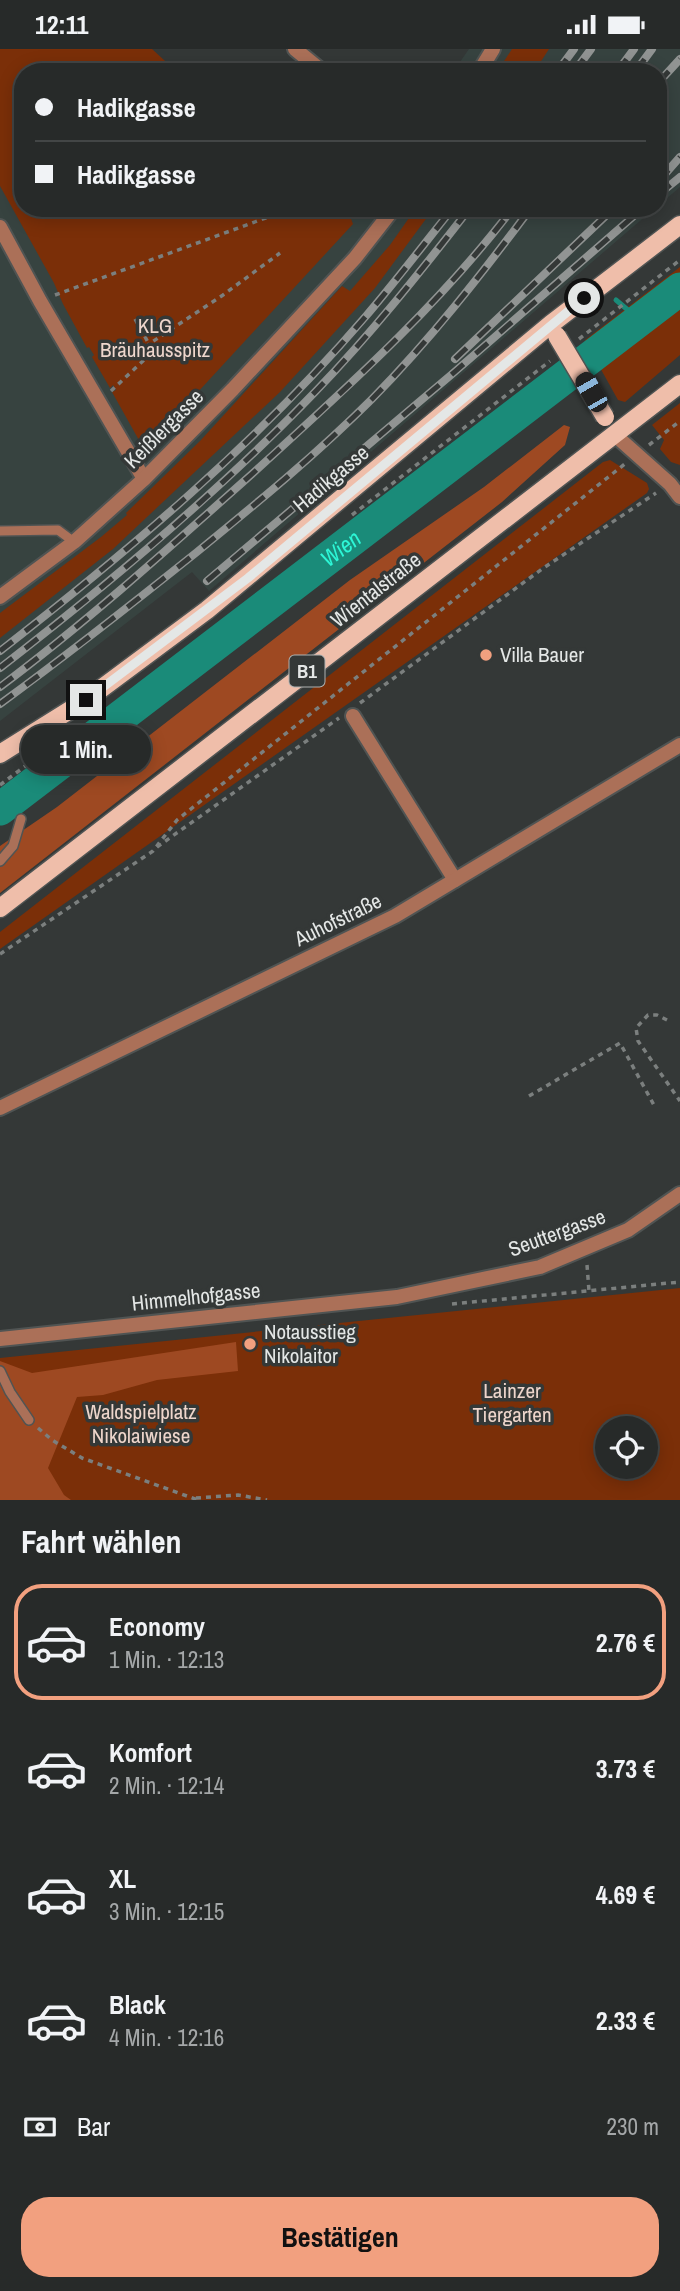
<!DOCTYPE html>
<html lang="de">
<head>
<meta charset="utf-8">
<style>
  :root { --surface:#272a29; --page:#333635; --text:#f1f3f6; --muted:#a4a7a8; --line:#434646; --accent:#f2a07f }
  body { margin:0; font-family:"Archivo Narrow",sans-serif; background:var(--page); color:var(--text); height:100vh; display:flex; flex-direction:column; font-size:26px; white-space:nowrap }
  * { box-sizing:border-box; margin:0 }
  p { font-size:23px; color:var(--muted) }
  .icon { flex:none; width:38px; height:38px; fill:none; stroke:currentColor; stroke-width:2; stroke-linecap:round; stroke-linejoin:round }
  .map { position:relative; height:1451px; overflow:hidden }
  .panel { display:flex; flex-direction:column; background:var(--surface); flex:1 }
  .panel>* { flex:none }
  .banner { position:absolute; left:14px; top:14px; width:653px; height:154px; border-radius:28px; box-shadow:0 4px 18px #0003,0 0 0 2px var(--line); display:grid; align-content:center; height:154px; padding:0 21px; background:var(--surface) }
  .fabs { position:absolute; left:595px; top:1367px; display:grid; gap:14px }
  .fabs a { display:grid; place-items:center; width:63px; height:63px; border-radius:50%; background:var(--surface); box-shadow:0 4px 18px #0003,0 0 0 2px var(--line); font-size:35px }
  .end { position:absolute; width:32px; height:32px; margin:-16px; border:9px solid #e4e7e6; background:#111; box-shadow:0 0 0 4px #111 }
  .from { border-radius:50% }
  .bubble { position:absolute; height:49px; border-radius:24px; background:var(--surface); box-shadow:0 4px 18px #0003,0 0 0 2px var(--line); font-size:23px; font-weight:700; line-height:49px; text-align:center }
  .car { position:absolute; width:21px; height:42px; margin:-21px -10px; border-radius:9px; box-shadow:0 0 5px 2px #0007; background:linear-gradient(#222 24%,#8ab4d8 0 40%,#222 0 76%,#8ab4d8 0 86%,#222 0) }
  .banner b { display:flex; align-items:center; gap:24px; height:66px; font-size:26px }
  .banner b+b { border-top:2px solid var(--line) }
  .banner i { width:18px; height:18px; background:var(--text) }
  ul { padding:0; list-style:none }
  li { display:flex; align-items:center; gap:21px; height:116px; margin:0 14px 10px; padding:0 7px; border:4px solid transparent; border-radius:28px }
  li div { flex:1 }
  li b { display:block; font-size:26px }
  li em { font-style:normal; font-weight:700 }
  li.active { border-color:var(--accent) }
  li>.icon { width:63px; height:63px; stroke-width:1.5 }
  h2 { padding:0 21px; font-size:32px; line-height:84px }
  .pay { display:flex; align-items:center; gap:18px; height:77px; padding:0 21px; font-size:26px }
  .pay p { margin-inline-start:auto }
  .action { display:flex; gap:14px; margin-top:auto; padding:14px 21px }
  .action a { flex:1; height:80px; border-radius:28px; background:var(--accent); color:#111; font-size:28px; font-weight:700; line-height:80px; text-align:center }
  .status { display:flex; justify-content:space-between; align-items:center; height:49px; padding:0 35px; background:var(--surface); direction:ltr }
  .status svg { height:19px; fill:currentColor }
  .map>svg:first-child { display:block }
</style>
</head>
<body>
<div class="status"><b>12:11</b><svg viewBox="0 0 49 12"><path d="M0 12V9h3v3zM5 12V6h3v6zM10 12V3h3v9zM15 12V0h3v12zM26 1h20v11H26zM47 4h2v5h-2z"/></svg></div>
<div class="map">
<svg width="680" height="1451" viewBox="0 0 680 1451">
  <rect width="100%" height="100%" fill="#343837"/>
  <!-- built -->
  <g fill="#374340">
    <polygon points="0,0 23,23 23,159 655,159 209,542 192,523 0,672"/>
    <polygon points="469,0 680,0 680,138 658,157 658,23 453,23"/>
  </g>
  <!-- green -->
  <g fill="#7b2f08" fill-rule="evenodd">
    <polygon points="0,0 152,0 177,23 23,23 23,159 351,159 348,162 353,175 149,396 143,396 140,393 112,343 116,341 113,336 110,339 92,308 94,306 89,298 87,299 63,255 54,234 0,137"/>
    <polygon points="512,0 549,0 534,23 497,23"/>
    <polygon points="416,159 434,159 375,239 280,343 113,500 0,589 0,564 101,488 127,466 126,464 200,392 342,237 350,242 390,196"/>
    <polygon points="680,218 680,224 589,299 585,291"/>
    <polygon points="680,253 680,306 625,353 618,351 598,315 648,280"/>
    <polygon points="680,354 680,416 671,413 660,400 664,391 652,376"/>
    <polygon points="610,411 647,434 649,440 647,444 0,900 0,883 603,413"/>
    <path d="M680 1239V1451H0V1309ZM607 1379H646V1418H607Z"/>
  </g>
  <!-- forest -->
  <g fill="#9e4922">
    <polygon points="564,376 570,378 565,396 502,453 0,844 0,797 57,758 350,531 484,438"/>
    <polygon points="236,1293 238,1322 157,1331 103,1346 77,1348 48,1419 64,1446 71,1451 0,1451 0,1312 32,1324"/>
  </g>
  <!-- water -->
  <polygon fill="#1a8b79" points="680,224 680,253 648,280 598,315 589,299"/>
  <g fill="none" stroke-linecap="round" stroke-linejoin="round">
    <!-- stream -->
    <polyline stroke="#1a8b79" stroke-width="5" points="616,251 635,267"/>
    <!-- river -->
    <path stroke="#1a8b79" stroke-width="33" id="s1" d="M0 760 680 240"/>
    <defs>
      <g id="service">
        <polyline points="0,482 58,481 74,493"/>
        <polyline points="0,812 13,797 21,770"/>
        <polyline points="0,1322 10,1343 29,1371"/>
      </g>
      <g id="minor">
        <polyline points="295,0 323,23"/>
        <polyline points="0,178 40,252 144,430"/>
        <polyline points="615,386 670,435 680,448"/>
        <polyline points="353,667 455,831"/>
        <polyline points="0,1290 397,1248 540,1218 628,1181 680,1145"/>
      </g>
      <g id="tertiary">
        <polyline points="479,23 493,0"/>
        <polyline points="0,548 74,493 144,430 233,340 355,209 394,159"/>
        <polyline points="0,1059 395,867 680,696"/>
      </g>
      <g id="primary">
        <polyline points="0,705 86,651 207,561 551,275 680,176"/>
        <polyline points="0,859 680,335"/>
      </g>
    </defs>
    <!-- service casing -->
    <use href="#service" stroke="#505453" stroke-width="12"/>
    <!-- minor casing -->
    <use href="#minor" stroke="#505453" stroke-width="18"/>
    <!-- tertiary casing -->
    <use href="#tertiary" stroke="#505453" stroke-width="18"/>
    <!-- primary casing -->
    <use href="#primary" stroke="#505453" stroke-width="21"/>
    <!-- path -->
    <g stroke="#7b7f7e" stroke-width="3.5" stroke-dasharray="5 5" stroke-linecap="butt">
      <polyline points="55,246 293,159"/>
      <polyline points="135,270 149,295"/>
      <polyline points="579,290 680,211"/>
      <polyline points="111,342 145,310 142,304 149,295 223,246 280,204"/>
      <polyline points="649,396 680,372"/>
      <polyline points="352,466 550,312"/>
      <polyline points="360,654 542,520 656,444"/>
      <polyline points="0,736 60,691"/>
      <polyline points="157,798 339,669"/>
      <polyline points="0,905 153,802 177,771 626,414"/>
      <polyline points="667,971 657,966 648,966 636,979 638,992 680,1052"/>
      <polyline points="529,1047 620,994 655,1058"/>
      <polyline points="587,1216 589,1242"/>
      <polyline points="452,1255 680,1233"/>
      <polyline points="38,1379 52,1391 82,1409 198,1451"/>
      <polyline points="196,1449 238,1446 267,1451"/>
    </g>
    <!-- service -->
    <use href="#service" stroke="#ab7058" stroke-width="9"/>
    <!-- minor -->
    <use href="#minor" stroke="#ab7058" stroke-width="14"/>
    <!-- tertiary -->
    <use href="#tertiary" stroke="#ab7058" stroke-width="14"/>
    <!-- primary -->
    <use href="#primary" stroke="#efbeaa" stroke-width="18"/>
    <defs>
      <g id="rail">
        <polyline points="557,23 574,0"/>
        <polyline points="574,23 591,0"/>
        <polyline points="617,23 634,0"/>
        <polyline points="635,23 652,0"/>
        <polyline points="658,34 680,10"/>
        <polyline points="658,133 680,108"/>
        <polyline points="658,146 680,128"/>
        <polyline points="455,310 614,159"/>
        <polyline points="207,532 451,326 643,159"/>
        <path d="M0 602C130 501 258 393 366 267 396 232 424 195 453 159"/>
        <path d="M0 619C110 534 219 443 316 342 371 285 421 222 470 159"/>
        <path d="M0 638C88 572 170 498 252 425 344 341 437 259 513 159"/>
        <path d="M0 655C67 606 132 555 197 503 257 454 317 405 372 350 430 291 481 226 531 159"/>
      </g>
    </defs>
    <!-- rail casing -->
    <use href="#rail" stroke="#919493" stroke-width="8"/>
    <!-- rail -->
    <use href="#rail" stroke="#343837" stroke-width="5" stroke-dasharray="16" stroke-linecap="butt"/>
    <defs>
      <polyline id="primary-bridge" points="557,287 605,368"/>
    </defs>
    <!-- primary-bridge casing -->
    <use href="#primary-bridge" stroke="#505453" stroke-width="21" stroke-linecap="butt"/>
    <!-- primary-bridge -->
    <use href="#primary-bridge" stroke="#efbeaa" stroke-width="18"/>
  </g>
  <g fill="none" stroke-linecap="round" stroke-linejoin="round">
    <!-- route -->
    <polyline stroke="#e4e7e6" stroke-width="9" points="86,651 248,529 584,249"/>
  </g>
  <!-- markers -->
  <g fill="#f2a07f" stroke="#343837" stroke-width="2.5">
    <circle cx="486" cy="606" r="7"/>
    <circle cx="250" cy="1295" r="7"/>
  </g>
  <g text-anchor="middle" stroke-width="7" stroke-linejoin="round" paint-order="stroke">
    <!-- shield labels -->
    <rect fill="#343837" stroke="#afb2b2" stroke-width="2" x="289.5" y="606.5" width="35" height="31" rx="5"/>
    <g font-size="19" font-weight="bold" fill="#e4e7e6">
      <text x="307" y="629">B1</text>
    </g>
    <!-- park labels -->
    <g font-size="21" fill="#eed6cc" stroke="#343837">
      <text x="155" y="284">KLG<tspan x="155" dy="24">Bräuhausspitz</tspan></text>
      <text x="512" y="1349">Lainzer<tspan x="512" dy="24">Tiergarten</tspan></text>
      <text x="141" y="1370">Waldspielplatz<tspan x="141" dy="24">Nikolaiwiese</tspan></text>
    </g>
    <!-- street labels -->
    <g font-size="21" fill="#e4e7e6" stroke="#343837">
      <text transform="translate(164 380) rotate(-45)" y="7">Keißlergasse</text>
      <text transform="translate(331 430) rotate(-40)" y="7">Hadikgasse</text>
      <text transform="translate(376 541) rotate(-38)" y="7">Wientalstraße</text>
      <text transform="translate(338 871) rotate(-26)" y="7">Auhofstraße</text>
      <text transform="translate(557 1184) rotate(-20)" y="7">Seuttergasse</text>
      <text transform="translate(196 1248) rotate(-6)" y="7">Himmelhofgasse</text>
    </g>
    <!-- poi labels -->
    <g font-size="21" fill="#e4e7e6" stroke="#343837" text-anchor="start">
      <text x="500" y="613">Villa Bauer</text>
      <text x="264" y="1290">Notausstieg<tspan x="264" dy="24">Nikolaitor</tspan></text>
    </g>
    <!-- water labels -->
    <g font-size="23" font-style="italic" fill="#2df6d6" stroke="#343837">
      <text dy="8" stroke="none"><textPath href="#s1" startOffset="429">Wien</textPath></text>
    </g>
  </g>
</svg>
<div class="fabs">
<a><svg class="icon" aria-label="locate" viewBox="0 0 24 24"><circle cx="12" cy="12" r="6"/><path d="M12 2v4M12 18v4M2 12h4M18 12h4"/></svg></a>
</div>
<i class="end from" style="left:584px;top:249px"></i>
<i class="end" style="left:86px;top:651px"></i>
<div class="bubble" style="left:21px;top:676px;width:130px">1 Min.</div>
<i class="car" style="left:591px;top:343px;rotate:330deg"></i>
<div class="banner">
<b><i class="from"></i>Hadikgasse</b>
<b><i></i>Hadikgasse</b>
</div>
</div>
<section class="panel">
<h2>Fahrt wählen</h2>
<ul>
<li class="active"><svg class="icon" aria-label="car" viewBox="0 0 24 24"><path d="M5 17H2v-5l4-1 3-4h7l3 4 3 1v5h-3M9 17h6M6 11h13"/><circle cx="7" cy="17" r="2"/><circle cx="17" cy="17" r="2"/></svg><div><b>Economy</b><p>1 Min. · 12:13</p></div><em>2.76 €</em></li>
<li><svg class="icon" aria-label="car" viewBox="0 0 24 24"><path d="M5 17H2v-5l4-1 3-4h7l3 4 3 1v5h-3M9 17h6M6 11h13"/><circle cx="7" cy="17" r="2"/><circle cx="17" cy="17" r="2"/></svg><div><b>Komfort</b><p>2 Min. · 12:14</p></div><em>3.73 €</em></li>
<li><svg class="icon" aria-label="car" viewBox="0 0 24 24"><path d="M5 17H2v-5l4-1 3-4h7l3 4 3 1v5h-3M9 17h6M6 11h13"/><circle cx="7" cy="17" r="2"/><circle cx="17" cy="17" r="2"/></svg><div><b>XL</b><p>3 Min. · 12:15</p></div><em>4.69 €</em></li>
<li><svg class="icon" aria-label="car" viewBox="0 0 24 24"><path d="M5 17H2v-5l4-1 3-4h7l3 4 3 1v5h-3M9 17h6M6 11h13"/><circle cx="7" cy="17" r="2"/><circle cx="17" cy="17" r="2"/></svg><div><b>Black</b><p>4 Min. · 12:16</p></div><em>2.33 €</em></li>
</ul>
<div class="pay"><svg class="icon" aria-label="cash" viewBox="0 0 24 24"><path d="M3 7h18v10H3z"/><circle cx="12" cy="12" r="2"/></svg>Bar<p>230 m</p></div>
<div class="action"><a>Bestätigen</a></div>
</section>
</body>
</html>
